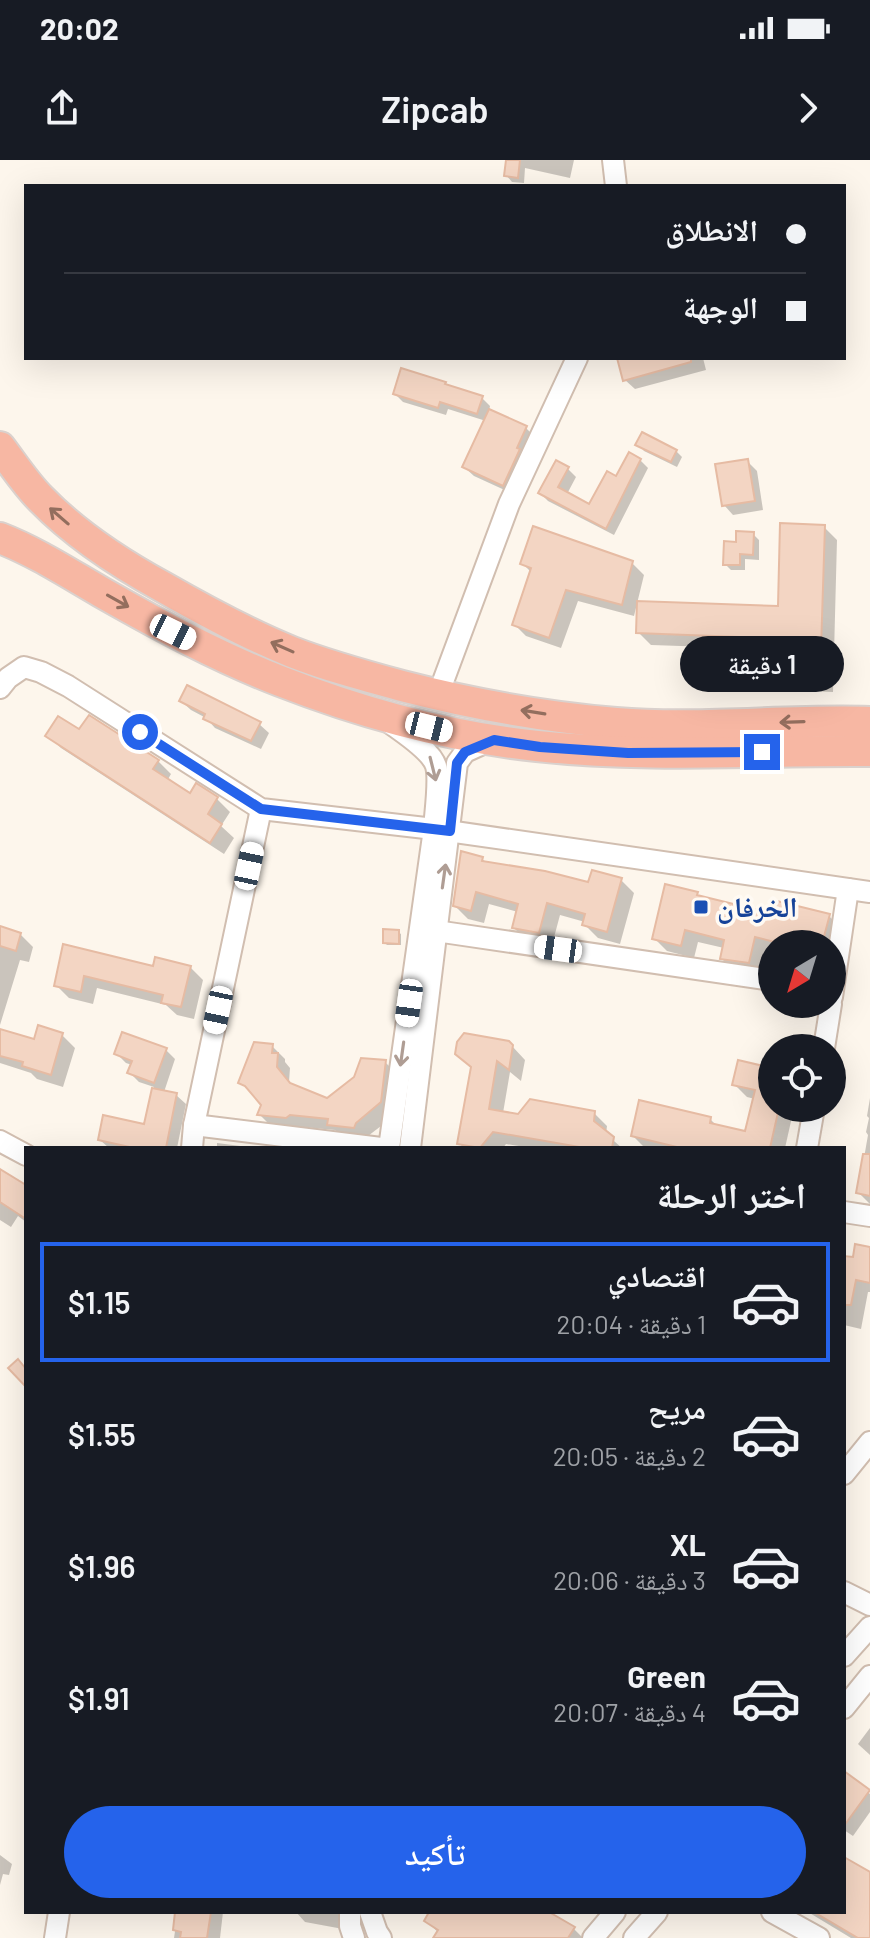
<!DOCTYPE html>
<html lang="ar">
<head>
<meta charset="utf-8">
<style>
  :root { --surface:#171b24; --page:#242831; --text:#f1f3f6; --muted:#9ea1a6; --line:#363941; --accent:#2563eb }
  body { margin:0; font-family:Barlow,"Noto Naskh Arabic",sans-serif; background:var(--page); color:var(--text); direction:rtl; height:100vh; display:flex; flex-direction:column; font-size:30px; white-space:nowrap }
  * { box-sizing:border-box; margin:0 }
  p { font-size:26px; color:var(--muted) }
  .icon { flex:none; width:44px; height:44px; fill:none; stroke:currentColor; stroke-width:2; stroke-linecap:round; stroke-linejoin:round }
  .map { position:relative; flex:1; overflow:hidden; direction:ltr }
  .details { position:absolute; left:24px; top:986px; width:822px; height:768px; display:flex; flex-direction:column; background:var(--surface); border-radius:0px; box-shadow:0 8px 32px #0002; direction:rtl }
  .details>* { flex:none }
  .banner { position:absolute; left:24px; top:24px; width:822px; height:176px; border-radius:0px; box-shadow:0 8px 32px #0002; direction:rtl; display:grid; align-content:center; height:176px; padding:0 40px; background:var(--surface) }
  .needle { width:52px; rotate:218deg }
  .buttons { position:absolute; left:758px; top:770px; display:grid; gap:16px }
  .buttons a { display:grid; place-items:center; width:88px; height:88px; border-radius:50%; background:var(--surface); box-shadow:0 8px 32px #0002; font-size:40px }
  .end { position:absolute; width:36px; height:36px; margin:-18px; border:10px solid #2563eb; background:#fff; box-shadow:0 0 0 4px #fff }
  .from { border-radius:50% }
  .bubble { position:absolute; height:56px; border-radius:28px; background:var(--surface); box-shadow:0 8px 32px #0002; font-size:26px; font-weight:600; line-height:56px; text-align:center; direction:rtl }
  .car { position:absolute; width:24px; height:48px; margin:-24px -12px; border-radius:10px; box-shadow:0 0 6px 2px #0007; background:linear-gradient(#fff 24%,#345 0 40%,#fff 0 76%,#345 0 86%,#fff 0) }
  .banner b { display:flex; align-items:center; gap:28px; height:76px; font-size:30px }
  .banner b+b { border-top:2px solid var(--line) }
  .banner i { width:20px; height:20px; background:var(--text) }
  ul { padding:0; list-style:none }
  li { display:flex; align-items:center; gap:24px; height:120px; margin:0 16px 12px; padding:0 24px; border:4px solid transparent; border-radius:0px }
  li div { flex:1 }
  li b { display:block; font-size:30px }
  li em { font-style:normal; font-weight:600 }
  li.current { border-color:var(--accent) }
  li>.icon { width:72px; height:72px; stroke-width:1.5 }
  h2 { padding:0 40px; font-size:36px; line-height:96px }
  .action { display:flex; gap:16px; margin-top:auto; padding:16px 40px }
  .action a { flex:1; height:92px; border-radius:48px; background:var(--accent); color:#fff; font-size:32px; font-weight:600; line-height:92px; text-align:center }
  .status { display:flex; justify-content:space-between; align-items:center; height:56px; padding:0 40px; background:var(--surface); direction:ltr }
  .status svg { height:22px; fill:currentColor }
  header { display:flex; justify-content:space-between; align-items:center; height:104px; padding:0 40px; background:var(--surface); font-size:36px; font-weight:600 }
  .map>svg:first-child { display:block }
</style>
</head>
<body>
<div class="status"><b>20:02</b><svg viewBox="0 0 49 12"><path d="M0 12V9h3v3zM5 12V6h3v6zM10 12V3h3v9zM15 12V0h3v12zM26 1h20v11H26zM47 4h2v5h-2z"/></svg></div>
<header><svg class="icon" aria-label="forward" viewBox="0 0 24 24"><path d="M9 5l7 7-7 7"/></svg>Zipcab<svg class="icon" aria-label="share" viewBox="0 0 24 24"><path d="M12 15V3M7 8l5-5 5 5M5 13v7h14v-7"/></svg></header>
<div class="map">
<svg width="870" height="1778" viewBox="0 0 870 1778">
  <rect width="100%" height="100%" fill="#fdf6ec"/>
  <!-- shadow -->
  <g fill="#0003">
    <polygon points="505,0 574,0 570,18 525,8 524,23 512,22 506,15 507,2"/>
    <polygon points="619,198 703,198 706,210 635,229 625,220"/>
    <polygon points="445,224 449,227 482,238 490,246 489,251 526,268 536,278 513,334 474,316 464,307 486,261 448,249 446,255 403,242 395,234"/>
    <polygon points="638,284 676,291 682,297 677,307 644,291"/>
    <polygon points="640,300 648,308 614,375 548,341 540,333 557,303 568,309 576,317 567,334 590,347 617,318"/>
    <polygon points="747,301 757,311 763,350 733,355 724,345"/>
    <polygon points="824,367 837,380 833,532 753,529 740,516 740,488 651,485 638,472 780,448"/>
    <polygon points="753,374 759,380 759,400 745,399 745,410 731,410 725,404 738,384"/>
    <polygon points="522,403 632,403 644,415 634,456 578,441 561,488 526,476 514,464 532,413"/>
    <polygon points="181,541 259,564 269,573 261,589 215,568 206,558 191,550"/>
    <polygon points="80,572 158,601 171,614 167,621 190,636 197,626 217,639 230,652 221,666 234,678 224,694 61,588 48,575"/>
    <polygon points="482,699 487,703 590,724 621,720 634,733 620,784 598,778 585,765 585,762 560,755 552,785 527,781 514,768 518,752 489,744 484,763 468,759 455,746"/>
    <polygon points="697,734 700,737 776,756 829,756 842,769 832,784 772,784 772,790 768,789 761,815 735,812 722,799 724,788 698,782 694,798 667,791 654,778"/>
    <polygon points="0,768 20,774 33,787 29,802 20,800 0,865"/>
    <polygon points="398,772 401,774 401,785 387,785 385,783"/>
    <polygon points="65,787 155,808 190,807 203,820 194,859 177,855 166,845 97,828 93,844 69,838 56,825"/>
    <polygon points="0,871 35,882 62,875 75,888 63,927 37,919 31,913 0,903"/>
    <polygon points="272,886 285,899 285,902 290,908 289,922 293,926 327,941 385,902 398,915 394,956 368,976 343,977 335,970 303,967 299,970 272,967 259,954 263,945 240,922"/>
    <polygon points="512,886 525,900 521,921 510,912 503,953 519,956 594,953 607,966 606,974 622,988 531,988 506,984 503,988 464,988 459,983 472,909 457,894"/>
    <polygon points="166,890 175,899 164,932 176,935 186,944 177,988 109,988 100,980 146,966 154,927 139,922 130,913 132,905 126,903 117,894"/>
    <polygon points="772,910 772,948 802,948 802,950 794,948 785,988 645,988 633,976 710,959 718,967 747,974 755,939 747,937 734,924"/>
    <polygon points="870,938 870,1044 858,1032 868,975 866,972 869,958 867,956"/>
    <polygon points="217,983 256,988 217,988"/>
    <polygon points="0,1011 26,1027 26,1062 18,1056 11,1067 0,1060"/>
    <polygon points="870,1089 870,1132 868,1132 861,1169 844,1165 844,1102 854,1100"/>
    <polygon points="870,1568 870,1595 858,1584"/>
    <polygon points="844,1614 870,1634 870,1652 853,1676 844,1670"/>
    <polygon points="0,1695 12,1704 9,1715 3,1714 0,1725"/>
    <polygon points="844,1699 870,1715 870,1778 851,1778 808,1752 844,1752"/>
    <polygon points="178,1752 223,1752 220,1778 174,1778"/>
    <polygon points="296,1752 347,1752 343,1769 305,1762"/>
    <polygon points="432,1752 545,1752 574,1769 583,1778 436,1778 439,1773 426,1761"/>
  </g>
  <!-- building -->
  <g fill="#f3d5c3" stroke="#e6bba3" stroke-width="2">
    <polygon points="506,0 520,0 518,18 504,16"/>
    <polygon points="617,198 691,198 691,202 623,221"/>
    <polygon points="401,208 446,222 445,224 483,236 477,254 440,242 438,248 393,234"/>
    <polygon points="489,249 527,266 517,288 520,289 503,326 462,307"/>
    <polygon points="642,272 677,290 671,302 635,285"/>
    <polygon points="629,292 641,299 606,369 538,333 556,300 569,307 558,327 589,344 607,311 616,316"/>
    <polygon points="748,299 755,341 722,346 715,304"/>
    <polygon points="780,363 825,365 820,520 738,517 739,477 636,473 637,441 778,446"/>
    <polygon points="533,366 633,401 622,445 566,430 549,478 512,465 531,408 520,404"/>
    <polygon points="736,371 754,372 753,395 740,394 740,405 723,405 724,381 736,382"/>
    <polygon points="187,525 261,562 251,581 203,559 205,554 179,541"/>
    <polygon points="89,555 159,600 153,609 190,633 196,623 218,637 208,654 222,664 210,683 45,576 58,556 79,569"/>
    <polygon points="461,691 483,697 482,701 545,711 588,722 592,710 622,718 607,772 582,765 585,754 547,743 539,773 512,768 518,744 476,732 471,751 453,746"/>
    <polygon points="665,724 698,732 697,735 774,754 777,741 830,754 822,784 782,784 755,777 749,803 720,799 724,780 685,770 681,786 652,779"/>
    <polygon points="0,766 21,773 16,791 0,786"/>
    <polygon points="383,769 399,770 399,784 383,783"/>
    <polygon points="63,784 153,806 155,797 191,806 181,847 161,843 163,835 84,816 81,832 54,826"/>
    <polygon points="38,865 63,873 51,915 22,906 23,902 0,896 0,869 34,879"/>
    <polygon points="122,872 167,888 154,923 127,913 132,901 114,894"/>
    <polygon points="464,873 509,881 513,885 509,910 497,901 489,949 518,954 530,939 595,951 594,961 614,977 612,988 585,988 493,972 480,988 457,984 471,907 455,894 457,882"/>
    <polygon points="254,882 273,884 272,893 278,893 277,907 290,923 327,938 354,917 361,898 386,900 381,942 356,963 354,968 327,965 328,959 290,955 286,958 257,955 261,945 245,926 238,923"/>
    <polygon points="738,900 772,908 772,948 779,948 770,988 681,988 631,976 639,940 711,957 710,963 745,971 755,930 732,925"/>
    <polygon points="152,928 177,933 166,988 134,988 98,980 103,955 144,964"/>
    <polygon points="863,994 870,994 870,1036 856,1033"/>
    <polygon points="0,1009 26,1025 26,1059 0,1042"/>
    <polygon points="855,1084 870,1087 870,1123 856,1120 851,1145 844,1145 844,1096 853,1097"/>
    <polygon points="18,1199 26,1209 26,1227 8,1208"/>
    <polygon points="844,1611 870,1630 844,1666"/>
    <polygon points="844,1697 870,1712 870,1778 858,1778 814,1752 844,1752"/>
    <polygon points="175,1752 211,1752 207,1778 180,1778 181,1772 173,1770"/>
    <polygon points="429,1752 549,1752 575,1767 568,1778 433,1778 438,1770 424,1761"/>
  </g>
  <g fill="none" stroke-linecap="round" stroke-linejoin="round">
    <defs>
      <g id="minor">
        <polyline points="613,0 616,26"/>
        <polyline points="0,528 8,518 24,507 41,512 68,526 261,649 434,669 870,732"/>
        <polyline points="438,535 509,344 577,198"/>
        <polyline points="436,771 772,820"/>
        <polyline points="832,837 848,729"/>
        <polyline points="824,888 831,844"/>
        <polyline points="194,965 381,988"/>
        <polyline points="0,981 26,995"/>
        <polyline points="192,988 194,965 261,649"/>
        <path d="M389 988 434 669C435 653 440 620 436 606 431 590 403 573 390 563"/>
        <polyline points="410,988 457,603 465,592 489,581"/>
        <polyline points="807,988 814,948"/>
        <polyline points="844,1052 870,1056"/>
        <polyline points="844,1314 870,1282"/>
        <polyline points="844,1432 870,1445"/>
        <polyline points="844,1496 870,1467"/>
        <polyline points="844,1548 870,1516"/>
        <polyline points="350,1752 350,1766 354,1778"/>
        <polyline points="370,1752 377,1772 381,1778"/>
        <polyline points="772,1752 819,1778"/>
        <polyline points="55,1778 59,1752"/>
        <polyline points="593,1778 615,1752"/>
        <polyline points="634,1778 657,1752"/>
      </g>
      <g id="highway">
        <path d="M0 287C13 304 25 323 41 339 76 375 119 403 163 427 205 451 247 474 292 492 328 506 365 516 402 526 472 544 544 557 616 563 701 570 786 559 870 562"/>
        <path d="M0 378C36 392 68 413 101 432 159 465 218 497 280 521 362 553 450 577 537 586 648 598 759 590 870 591"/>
      </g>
    </defs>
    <!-- minor casing -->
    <use href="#minor" stroke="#d1beb0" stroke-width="24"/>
    <!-- highway casing -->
    <use href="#highway" stroke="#dad1cd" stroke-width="34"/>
    <!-- minor -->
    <use href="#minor" stroke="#fff" stroke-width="20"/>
    <!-- highway -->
    <use href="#highway" stroke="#f7b7a3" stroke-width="30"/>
  </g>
  <!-- one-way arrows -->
  <defs><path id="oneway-shaft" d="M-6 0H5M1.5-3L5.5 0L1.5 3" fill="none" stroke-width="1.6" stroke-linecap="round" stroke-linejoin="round" transform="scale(2)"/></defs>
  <g stroke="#936e5e">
    <use href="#oneway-shaft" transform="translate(59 356) rotate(-139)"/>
    <use href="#oneway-shaft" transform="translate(118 441) rotate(29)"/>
    <use href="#oneway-shaft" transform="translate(282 487) rotate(-156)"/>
    <use href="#oneway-shaft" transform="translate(533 552) rotate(-171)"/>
    <use href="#oneway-shaft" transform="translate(792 562) rotate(178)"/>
  </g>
  <g stroke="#af9d94">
    <use href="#oneway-shaft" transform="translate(433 609) rotate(76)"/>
    <use href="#oneway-shaft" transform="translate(444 716) rotate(-82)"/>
    <use href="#oneway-shaft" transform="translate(402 894) rotate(98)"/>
  </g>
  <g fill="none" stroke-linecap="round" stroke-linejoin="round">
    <!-- route -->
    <polyline stroke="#2563eb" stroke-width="10" points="140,572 261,649 450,671 457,603 465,592 494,580 540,587 628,593 762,592"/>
  </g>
  <!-- markers -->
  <rect fill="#1a4fb4" stroke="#fffaf3" stroke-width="3" x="693" y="739" width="16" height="16" rx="4"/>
  <g text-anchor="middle" stroke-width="7" stroke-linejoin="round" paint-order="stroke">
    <!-- transit labels -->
    <g font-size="28" font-weight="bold" fill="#164399" stroke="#fffaf3" text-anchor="start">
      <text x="717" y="757">الخرفان</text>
    </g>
  </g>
</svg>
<div class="buttons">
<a><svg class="needle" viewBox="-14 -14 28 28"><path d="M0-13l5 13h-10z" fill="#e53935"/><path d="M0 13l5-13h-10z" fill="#9ea1a6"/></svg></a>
<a><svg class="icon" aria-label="locate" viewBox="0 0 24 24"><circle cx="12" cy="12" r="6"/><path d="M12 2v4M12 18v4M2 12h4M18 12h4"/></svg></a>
</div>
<i class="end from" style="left:140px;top:572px"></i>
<i class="end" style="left:762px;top:592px"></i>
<div class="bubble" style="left:680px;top:476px;width:164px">1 دقيقة</div>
<i class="car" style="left:173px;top:472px;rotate:116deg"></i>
<i class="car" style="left:429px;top:567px;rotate:104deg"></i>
<i class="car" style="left:249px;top:706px;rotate:12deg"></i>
<i class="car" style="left:558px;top:789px;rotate:278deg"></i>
<i class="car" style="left:409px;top:843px;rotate:188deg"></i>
<i class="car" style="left:218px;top:850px;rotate:192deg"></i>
<div class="banner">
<b><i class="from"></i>الانطلاق</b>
<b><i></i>الوجهة</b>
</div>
<section class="details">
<h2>اختر الرحلة</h2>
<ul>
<li class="current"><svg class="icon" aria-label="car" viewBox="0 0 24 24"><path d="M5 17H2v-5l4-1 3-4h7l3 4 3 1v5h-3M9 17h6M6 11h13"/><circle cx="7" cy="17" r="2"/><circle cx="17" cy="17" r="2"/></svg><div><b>اقتصادي</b><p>1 دقيقة · 20:04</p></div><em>$1.15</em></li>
<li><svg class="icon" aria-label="car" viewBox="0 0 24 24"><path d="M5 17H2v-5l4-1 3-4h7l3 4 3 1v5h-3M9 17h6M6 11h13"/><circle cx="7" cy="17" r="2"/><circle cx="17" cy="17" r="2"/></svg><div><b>مريح</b><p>2 دقيقة · 20:05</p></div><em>$1.55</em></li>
<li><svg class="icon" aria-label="car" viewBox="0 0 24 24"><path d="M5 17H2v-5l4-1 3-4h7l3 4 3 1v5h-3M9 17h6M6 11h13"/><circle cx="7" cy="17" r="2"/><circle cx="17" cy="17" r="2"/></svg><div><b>XL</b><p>3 دقيقة · 20:06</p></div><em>$1.96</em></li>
<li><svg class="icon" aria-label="car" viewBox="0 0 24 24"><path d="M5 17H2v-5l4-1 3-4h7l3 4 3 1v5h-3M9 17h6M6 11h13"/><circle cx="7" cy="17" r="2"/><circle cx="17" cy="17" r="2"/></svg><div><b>Green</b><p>4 دقيقة · 20:07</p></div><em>$1.91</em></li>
</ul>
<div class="action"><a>تأكيد</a></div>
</section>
</div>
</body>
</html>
